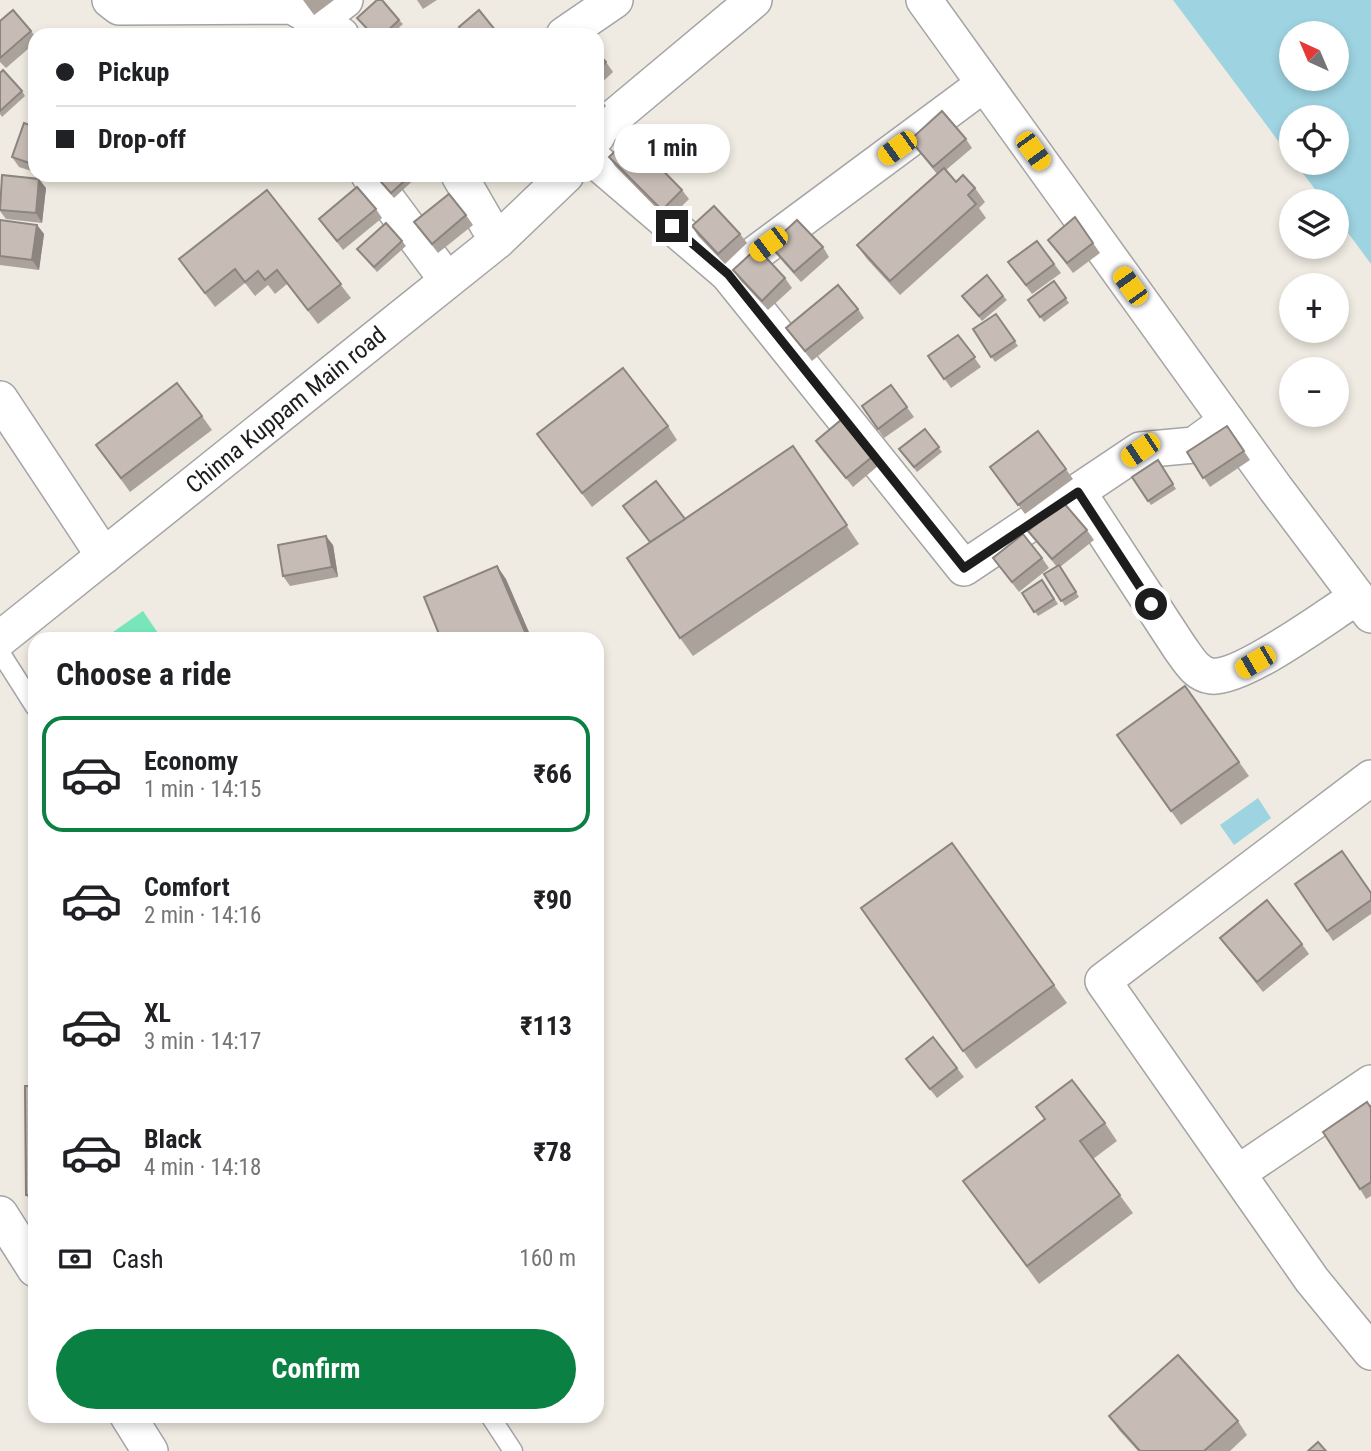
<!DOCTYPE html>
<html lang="en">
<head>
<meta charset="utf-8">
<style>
  :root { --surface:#fff; --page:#f2f2f2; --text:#202124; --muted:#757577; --line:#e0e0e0; --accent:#0b8043 }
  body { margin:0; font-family:"Roboto Condensed",sans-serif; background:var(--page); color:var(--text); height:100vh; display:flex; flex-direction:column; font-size:26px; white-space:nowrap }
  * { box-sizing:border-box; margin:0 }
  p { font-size:23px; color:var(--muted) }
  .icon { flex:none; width:38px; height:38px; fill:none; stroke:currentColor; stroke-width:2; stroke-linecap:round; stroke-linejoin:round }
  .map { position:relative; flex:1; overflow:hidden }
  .panel { position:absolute; left:28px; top:632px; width:576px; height:791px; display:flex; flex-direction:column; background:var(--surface); border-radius:21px; box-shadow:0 4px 10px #0003 }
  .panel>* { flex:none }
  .banner { position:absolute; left:28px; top:28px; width:576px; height:154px; border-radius:21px; box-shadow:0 4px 10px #0003; display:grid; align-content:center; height:154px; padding:0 28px; background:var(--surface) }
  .needle { width:46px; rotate:316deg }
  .fabs { position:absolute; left:1279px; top:21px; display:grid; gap:14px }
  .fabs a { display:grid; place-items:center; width:70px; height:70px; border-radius:50%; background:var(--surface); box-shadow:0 4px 10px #0003; font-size:35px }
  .end { position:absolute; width:32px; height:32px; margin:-16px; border:9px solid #1d1d1d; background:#fff; box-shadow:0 0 0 4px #fff }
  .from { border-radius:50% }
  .bubble { position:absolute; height:49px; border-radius:24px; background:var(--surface); box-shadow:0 4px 10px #0003; font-size:23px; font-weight:700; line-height:49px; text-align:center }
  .car { position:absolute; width:21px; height:42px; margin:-21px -10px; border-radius:9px; box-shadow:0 0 5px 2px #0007; background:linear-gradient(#f5c518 24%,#345 0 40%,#f5c518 0 76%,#345 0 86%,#f5c518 0) }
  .banner b { display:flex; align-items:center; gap:24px; height:66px; font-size:26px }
  .banner b+b { border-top:2px solid var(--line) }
  .banner i { width:18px; height:18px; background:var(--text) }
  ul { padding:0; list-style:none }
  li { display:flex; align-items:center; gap:21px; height:116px; margin:0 14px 10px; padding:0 14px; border:4px solid transparent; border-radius:21px }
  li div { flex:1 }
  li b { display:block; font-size:26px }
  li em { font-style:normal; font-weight:700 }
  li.active { border-color:var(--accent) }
  li>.icon { width:63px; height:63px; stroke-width:1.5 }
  h2 { padding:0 28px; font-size:32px; line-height:84px }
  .pay { display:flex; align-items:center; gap:18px; height:77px; padding:0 28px; font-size:26px }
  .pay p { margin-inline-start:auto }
  .action { display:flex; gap:14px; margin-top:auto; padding:14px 28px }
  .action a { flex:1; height:80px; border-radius:42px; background:var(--accent); color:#fff; font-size:28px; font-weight:700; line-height:80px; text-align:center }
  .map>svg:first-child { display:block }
</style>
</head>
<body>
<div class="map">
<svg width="1371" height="1451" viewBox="0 0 1371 1451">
  <rect width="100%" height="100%" fill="#efebe2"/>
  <!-- pitch -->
  <polygon fill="#78e6ba" points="143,611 162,639 103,639"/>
  <!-- water -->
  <g fill="#9ed3e1" fill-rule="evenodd">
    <path d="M1173 0H1371V264L1337 218V201H1324L1295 163H1337V117H1292L1291 158ZM1292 33H1337V79H1292Z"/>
    <polygon points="1258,798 1271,818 1234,845 1220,825"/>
  </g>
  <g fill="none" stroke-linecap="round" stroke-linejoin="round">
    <defs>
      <g id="lane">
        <polyline points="0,652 35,707"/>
        <polyline points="490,1416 513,1451"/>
      </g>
      <g id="street">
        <polyline points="110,0 119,7 292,6 341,35"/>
        <polyline points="924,0 1276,489 1371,615"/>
        <polyline points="317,21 345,0"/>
        <polyline points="564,35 615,0"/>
        <polyline points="597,136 601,128 754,0"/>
        <polyline points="597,162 728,274 964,568 1140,450 1194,445 1227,421"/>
        <polyline points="369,175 447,280"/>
        <polyline points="459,175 497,241"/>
        <polyline points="728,274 984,84"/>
        <polyline points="0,399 104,556"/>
        <path d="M1078 492 1180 648C1189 660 1196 674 1211 676 1242 680 1328 615 1357 597"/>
        <polyline points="0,639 497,241 566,175"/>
        <polyline points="1371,778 1103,981 1312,1280 1371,1352"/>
        <polyline points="1238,1173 1371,1083"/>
        <polyline points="0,1214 35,1269"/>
        <polyline points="128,1416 150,1451"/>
      </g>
    </defs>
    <!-- lane casing -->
    <use href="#lane" stroke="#a4a4a4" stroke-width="21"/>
    <!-- street casing -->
    <use href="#street" stroke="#a4a4a4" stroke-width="38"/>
    <!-- lane -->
    <use href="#lane" stroke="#fff" stroke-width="18"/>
    <!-- street -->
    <use href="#street" stroke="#fff" stroke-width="35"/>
  </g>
  <!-- wall -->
  <g fill="#aba29c">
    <polygon points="303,0 334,0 314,15"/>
    <polygon points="417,0 437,0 423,9"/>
    <polygon points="357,18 399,20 403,24 391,35 372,35"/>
    <polygon points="0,21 31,31 35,36 35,43 6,68 0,62"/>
    <polygon points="597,52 606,62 613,72 597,87"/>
    <polygon points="0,73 22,91 25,96 2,117 0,114"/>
    <polygon points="597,94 606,106 597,115"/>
    <polygon points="35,127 35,172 19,167 12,157"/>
    <polygon points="966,139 972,148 946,170 956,182 975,188 985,202 979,208 986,218 900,295 867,259 857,245 937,174 910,140"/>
    <polygon points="609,157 682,190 689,199 668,220 615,166"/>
    <polygon points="43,175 67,175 64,182"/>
    <polygon points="319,175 328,175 323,179"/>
    <polygon points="374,175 418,175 418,176 394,198"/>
    <polygon points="46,188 42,223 6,219 0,211 0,210"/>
    <polygon points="267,190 351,298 318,324 287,284 275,294 268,285 255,296 245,283 215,307 179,259"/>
    <polygon points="376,209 382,218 343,250 319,219"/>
    <polygon points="466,215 473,225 438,253 414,222"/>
    <polygon points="1075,217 1100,253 1073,273 1048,240"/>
    <polygon points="0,220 37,225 44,234 39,270 0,265"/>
    <polygon points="692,226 740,234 747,243 725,264 698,236"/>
    <polygon points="402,241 406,246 377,272 357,249"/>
    <polygon points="1037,241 1061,273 1032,294 1008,262"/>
    <polygon points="770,245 823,247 829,257 801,282 776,254"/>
    <polygon points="733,270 785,278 792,288 768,310 740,280"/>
    <polygon points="1054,281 1069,303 1044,322 1028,300"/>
    <polygon points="1003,296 1007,300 982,321 966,301"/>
    <polygon points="858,309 864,318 812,361 786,328"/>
    <polygon points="996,314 1018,346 995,362 973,329"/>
    <polygon points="958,335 981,367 951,388 928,356"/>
    <polygon points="891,385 914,417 884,438 862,406"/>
    <polygon points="202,416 212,430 130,492 96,445"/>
    <polygon points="668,426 677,440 592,507 537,434"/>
    <polygon points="1227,426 1250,460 1210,487 1187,452"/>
    <polygon points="925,429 942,452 917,472 899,449"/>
    <polygon points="1038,431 1073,479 1025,514 990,467"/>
    <polygon points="816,441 872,457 878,466 853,487"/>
    <polygon points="793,446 859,544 693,656 680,638 650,542"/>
    <polygon points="1158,460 1176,489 1151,505 1132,477"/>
    <polygon points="1087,530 1094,540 1060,567 1079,597 1065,606 1044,574 1057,567 1028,531"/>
    <polygon points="333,545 338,577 290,586 283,576"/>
    <polygon points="993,558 1042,558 1049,568 1019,592"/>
    <polygon points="1042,580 1058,604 1038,616 1022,593"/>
    <polygon points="1185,686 1249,776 1181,825 1117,735"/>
    <polygon points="952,843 1067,1003 976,1069 861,908"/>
    <polygon points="1295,884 1371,892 1371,914 1333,941"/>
    <polygon points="1220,938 1302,944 1309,954 1263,992"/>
    <polygon points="906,1059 957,1068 964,1077 937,1098"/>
    <polygon points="35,1086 35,1207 26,1195"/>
    <polygon points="1371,1108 1371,1196 1366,1199 1360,1189"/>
    <polygon points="1105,1123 1117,1141 1093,1159 1133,1213 1039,1284 963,1181"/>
    <polygon points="1109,1416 1238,1421 1247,1435 1230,1451 1138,1451 1119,1430"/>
  </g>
  <!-- shaded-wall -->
  <g fill="#8b847f">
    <polygon points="59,175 67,175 64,182"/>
    <polygon points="39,179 46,188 42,223 36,213"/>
    <polygon points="37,225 44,234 39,270 32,260"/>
    <polygon points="326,536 333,545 338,577 332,567"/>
    <polygon points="497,566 506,579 532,639 528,639"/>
  </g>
  <!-- building -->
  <g fill="#c7bcb5" stroke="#8b847f" stroke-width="2">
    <polygon points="377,0 382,0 399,20 383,35 373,35 357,18"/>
    <polygon points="13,10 31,31 0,58 0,21"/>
    <polygon points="479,10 496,31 491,35 465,35 459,27"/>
    <polygon points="597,52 606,62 597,72"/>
    <polygon points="3,70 22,91 0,111 0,73"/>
    <polygon points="942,111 966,139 933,167 910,140"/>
    <polygon points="24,123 35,127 35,165 12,157"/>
    <polygon points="630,137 682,190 662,210 609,157"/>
    <polygon points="944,168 956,182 963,175 975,188 968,195 976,204 890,281 857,245"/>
    <polygon points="2,175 39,179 36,213 0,210"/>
    <polygon points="375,175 411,175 391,193"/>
    <polygon points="357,187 376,209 337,241 319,219"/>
    <polygon points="267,190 341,284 308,310 277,270 265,280 258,271 245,282 235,269 205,293 179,259"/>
    <polygon points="449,194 466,215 432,244 414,222"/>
    <polygon points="714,206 740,234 718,254 692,226"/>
    <polygon points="1075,217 1093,243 1067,263 1048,240"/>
    <polygon points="0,220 37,225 32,260 0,256"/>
    <polygon points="797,220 823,247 794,272 770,245"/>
    <polygon points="386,223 402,241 374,267 357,249"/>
    <polygon points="1037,241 1054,264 1026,285 1008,262"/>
    <polygon points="757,248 785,278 762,301 733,270"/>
    <polygon points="987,275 1003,296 979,316 962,296"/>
    <polygon points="1054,281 1066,298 1040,317 1028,300"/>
    <polygon points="838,285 858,309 805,351 786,328"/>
    <polygon points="996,314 1015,341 991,357 973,329"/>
    <polygon points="958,335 975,357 944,379 928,356"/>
    <polygon points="623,368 668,426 582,493 537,434"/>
    <polygon points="177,383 202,416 121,478 96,445"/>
    <polygon points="891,385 907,407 878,429 862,406"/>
    <polygon points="841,420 872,457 846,478 816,441"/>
    <polygon points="1227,426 1244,451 1203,478 1187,452"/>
    <polygon points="925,429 939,447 914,467 899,449"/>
    <polygon points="1038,431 1066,469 1018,505 990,467"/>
    <polygon points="793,446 847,525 680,638 627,558"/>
    <polygon points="1158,460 1173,484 1148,501 1132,477"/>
    <polygon points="656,481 685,519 650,542 623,506"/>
    <polygon points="1063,502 1087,530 1052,559 1028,531"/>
    <polygon points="1023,534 1042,558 1012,582 993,558"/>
    <polygon points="326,536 332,567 283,576 278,545"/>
    <polygon points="1059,565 1076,592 1061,601 1044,574"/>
    <polygon points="497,566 528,639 441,639 424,597"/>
    <polygon points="1042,580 1054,599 1034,612 1022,593"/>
    <polygon points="1185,686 1239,762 1171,811 1117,735"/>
    <polygon points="952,843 1054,985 963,1051 861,908"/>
    <polygon points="1342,851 1371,893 1371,900 1327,931 1295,884"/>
    <polygon points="1267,900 1302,944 1257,982 1220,938"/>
    <polygon points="933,1037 957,1068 930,1089 906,1059"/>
    <polygon points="1072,1080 1105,1123 1080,1141 1120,1195 1027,1266 963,1181 1045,1119 1036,1107"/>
    <polygon points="25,1086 35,1086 35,1195 26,1195"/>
    <polygon points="1367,1102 1371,1108 1371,1182 1360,1189 1323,1132"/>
    <polygon points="1178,1355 1238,1421 1204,1451 1140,1451 1109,1416"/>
    <polygon points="1318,1442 1326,1451 1308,1451"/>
  </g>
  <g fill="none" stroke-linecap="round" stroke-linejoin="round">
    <!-- route -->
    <polyline stroke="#1d1d1d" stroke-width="9" points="672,226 728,274 964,568 1078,492 1151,604"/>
  </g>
  <g text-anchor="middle" stroke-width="7" stroke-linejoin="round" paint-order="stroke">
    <!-- street labels -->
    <g font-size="24" fill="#1d1d1d" stroke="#fff">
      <text transform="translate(286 410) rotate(-39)" y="8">Chinna Kuppam Main road</text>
    </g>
  </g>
</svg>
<div class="fabs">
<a><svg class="needle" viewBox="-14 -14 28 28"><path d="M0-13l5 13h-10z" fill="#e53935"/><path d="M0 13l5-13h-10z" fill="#757577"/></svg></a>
<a><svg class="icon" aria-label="locate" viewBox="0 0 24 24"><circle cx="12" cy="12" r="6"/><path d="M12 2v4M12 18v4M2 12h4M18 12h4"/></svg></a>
<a><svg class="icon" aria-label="layers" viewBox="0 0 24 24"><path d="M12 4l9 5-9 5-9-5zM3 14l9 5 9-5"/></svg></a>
<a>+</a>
<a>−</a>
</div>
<i class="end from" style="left:1151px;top:604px"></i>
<i class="end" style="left:672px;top:226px"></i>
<div class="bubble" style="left:614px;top:124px;width:116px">1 min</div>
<i class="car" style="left:897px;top:148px;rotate:234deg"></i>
<i class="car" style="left:1033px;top:151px;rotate:144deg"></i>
<i class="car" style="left:768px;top:244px;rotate:233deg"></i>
<i class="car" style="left:1130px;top:286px;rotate:324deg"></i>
<i class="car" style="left:1140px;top:450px;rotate:236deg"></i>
<i class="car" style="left:1255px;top:662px;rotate:240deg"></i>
<div class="banner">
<b><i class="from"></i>Pickup</b>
<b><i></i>Drop-off</b>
</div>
<section class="panel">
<h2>Choose a ride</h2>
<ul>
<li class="active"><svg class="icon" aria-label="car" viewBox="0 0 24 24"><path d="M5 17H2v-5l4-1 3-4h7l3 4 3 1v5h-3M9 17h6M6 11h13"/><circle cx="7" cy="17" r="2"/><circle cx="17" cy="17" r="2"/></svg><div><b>Economy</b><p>1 min · 14:15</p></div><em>₹66</em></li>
<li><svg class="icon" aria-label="car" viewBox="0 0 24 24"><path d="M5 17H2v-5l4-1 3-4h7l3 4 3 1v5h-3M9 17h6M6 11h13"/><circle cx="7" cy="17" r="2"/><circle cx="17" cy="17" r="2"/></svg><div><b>Comfort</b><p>2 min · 14:16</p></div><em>₹90</em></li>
<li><svg class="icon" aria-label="car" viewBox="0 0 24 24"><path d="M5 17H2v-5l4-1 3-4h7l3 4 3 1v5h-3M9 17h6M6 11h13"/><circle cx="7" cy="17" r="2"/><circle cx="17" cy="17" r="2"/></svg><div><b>XL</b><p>3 min · 14:17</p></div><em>₹113</em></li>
<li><svg class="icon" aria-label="car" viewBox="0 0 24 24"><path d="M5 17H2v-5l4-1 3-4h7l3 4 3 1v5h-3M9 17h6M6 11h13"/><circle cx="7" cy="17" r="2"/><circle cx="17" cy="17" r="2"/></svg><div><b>Black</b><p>4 min · 14:18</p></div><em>₹78</em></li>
</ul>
<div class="pay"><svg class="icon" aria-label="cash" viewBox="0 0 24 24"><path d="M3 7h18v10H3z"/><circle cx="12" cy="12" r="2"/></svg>Cash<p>160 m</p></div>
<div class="action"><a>Confirm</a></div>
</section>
</div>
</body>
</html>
